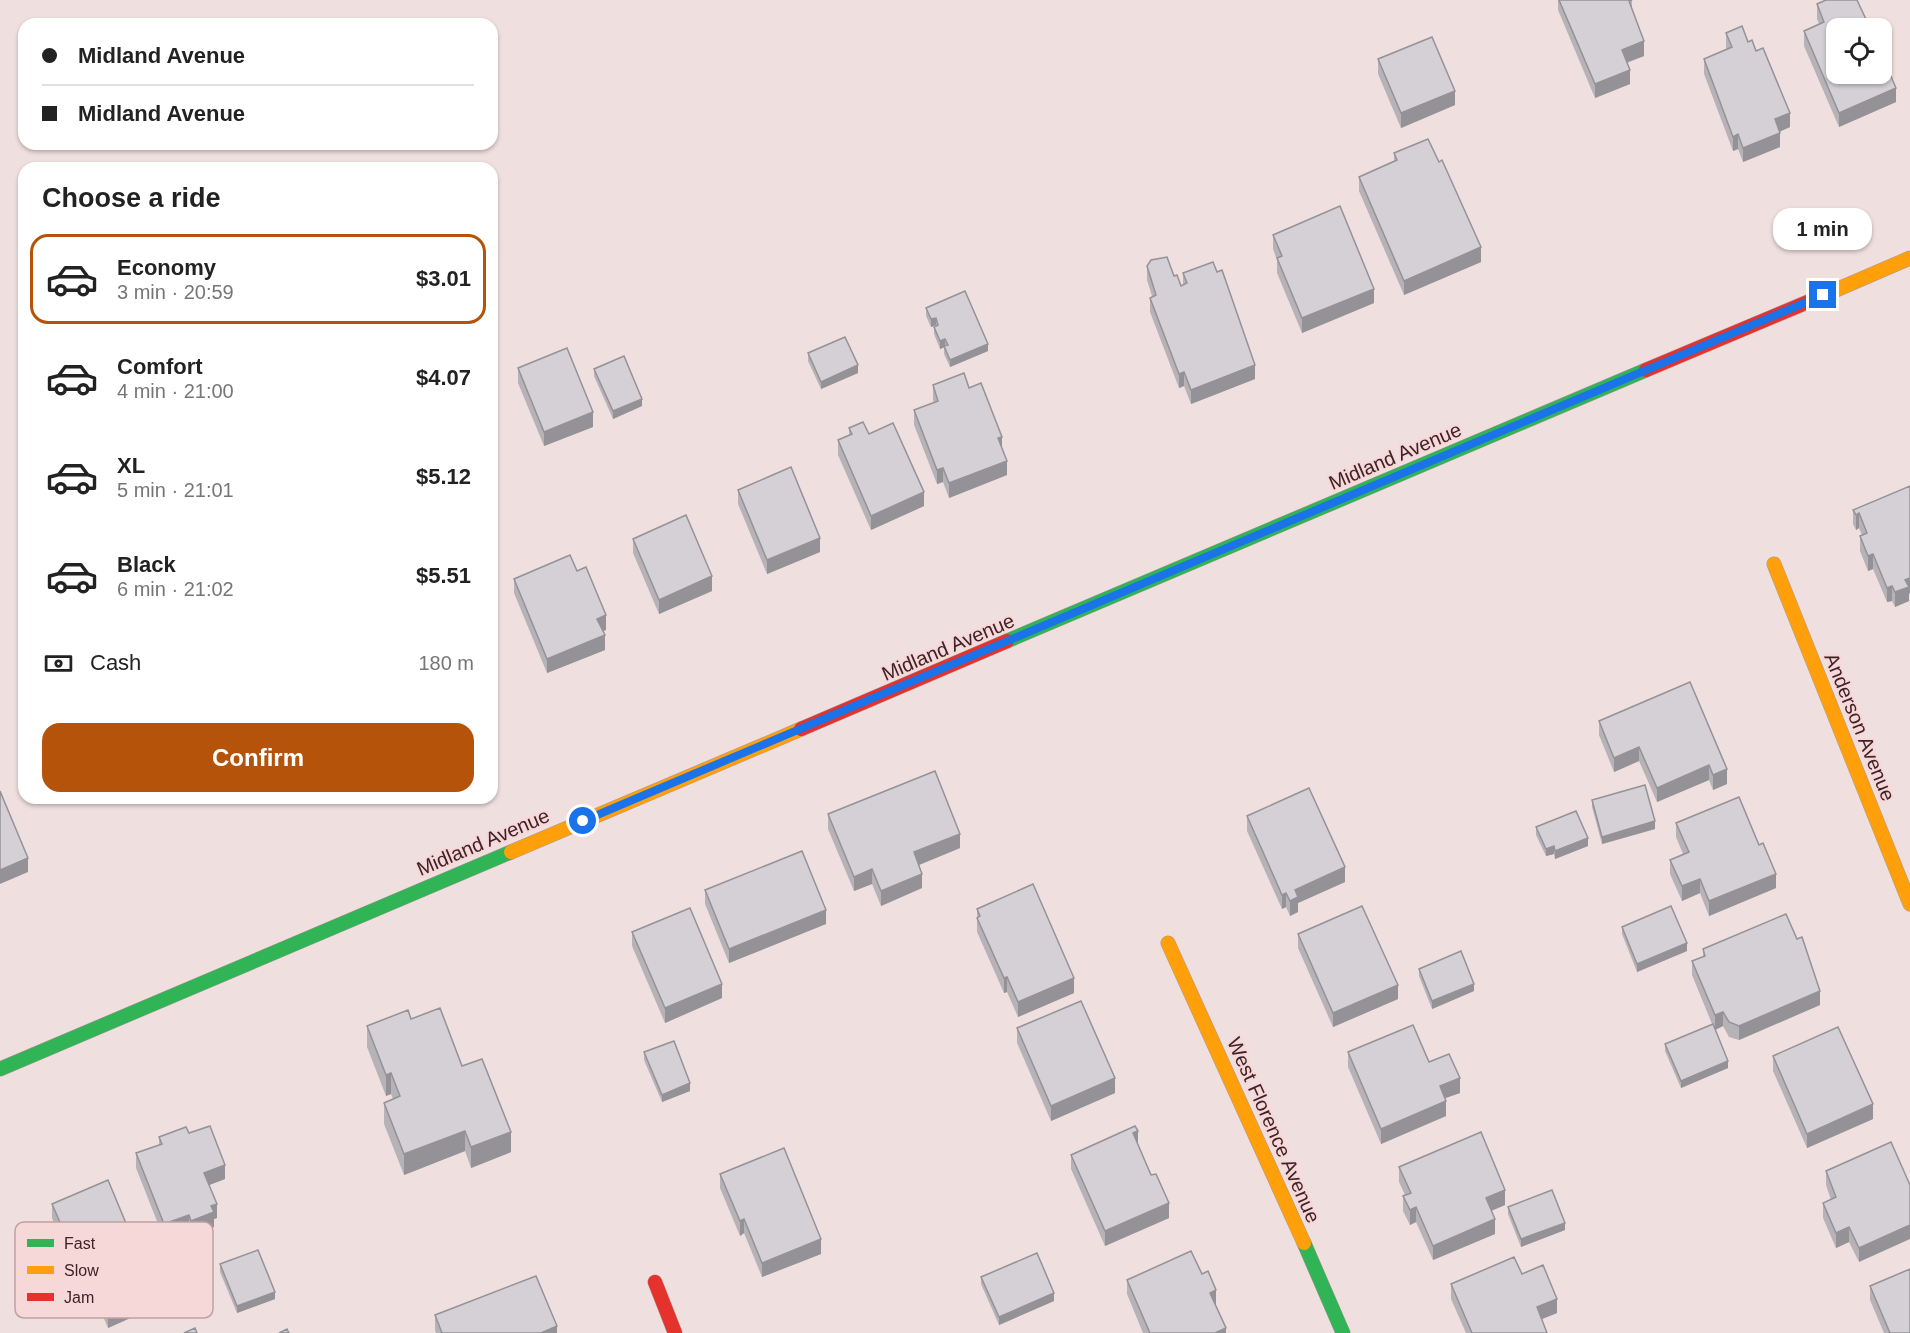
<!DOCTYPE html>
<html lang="en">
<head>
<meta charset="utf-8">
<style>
  :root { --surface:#fff; --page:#f6f6f6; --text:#222; --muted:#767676; --line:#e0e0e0; --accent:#b45309 }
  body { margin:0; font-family:Helvetica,sans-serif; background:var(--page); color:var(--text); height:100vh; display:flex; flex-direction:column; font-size:22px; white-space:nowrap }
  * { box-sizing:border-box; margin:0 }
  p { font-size:20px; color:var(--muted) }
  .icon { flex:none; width:33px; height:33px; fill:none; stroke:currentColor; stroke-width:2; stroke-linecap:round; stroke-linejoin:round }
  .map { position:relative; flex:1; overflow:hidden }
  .drawer { position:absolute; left:18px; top:162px; width:480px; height:642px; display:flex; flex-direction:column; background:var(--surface); border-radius:18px; box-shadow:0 2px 4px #0004 }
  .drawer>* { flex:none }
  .hud { position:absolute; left:18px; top:18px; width:480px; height:132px; border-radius:18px; box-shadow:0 2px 4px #0004; display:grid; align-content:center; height:132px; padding:0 24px; background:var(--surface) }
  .tools { position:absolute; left:1826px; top:18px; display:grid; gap:12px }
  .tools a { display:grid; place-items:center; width:66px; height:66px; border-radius:12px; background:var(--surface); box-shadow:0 2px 4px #0004; font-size:30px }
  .end { position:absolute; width:27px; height:27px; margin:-14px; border:8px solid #1a73e8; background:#fff; box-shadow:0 0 0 3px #fff }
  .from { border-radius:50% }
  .bubble { position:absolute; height:42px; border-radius:18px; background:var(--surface); box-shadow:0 2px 4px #0004; font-size:20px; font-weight:800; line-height:42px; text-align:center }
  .hud b { display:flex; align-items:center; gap:21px; height:57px; font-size:22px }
  .hud b+b { border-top:2px solid var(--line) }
  .hud i { width:15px; height:15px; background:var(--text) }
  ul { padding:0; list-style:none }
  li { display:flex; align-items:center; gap:18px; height:90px; margin:0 12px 9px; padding:0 12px; border:3px solid transparent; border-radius:18px }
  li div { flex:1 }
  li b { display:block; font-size:22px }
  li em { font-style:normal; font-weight:800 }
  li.selected { border-color:var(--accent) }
  li>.icon { width:54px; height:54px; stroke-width:1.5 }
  h2 { padding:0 24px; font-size:27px; line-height:72px }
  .pay { display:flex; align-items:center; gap:15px; height:66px; padding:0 24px; font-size:22px }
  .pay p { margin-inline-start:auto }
  .action { display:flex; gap:12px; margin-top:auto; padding:12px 24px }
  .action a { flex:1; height:69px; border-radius:18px; background:var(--accent); color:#fff; font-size:24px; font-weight:800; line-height:69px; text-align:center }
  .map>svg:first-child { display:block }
</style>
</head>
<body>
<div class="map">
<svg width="1910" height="1333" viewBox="0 0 1910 1333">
  <rect width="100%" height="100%" fill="#f0dfdf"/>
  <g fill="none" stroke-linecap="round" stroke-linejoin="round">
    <defs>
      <g id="fast">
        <polyline points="1007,641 1646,370"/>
        <polyline points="0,1069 511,852"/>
        <polyline points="1304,1243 1343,1333"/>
      </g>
      <g id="slow">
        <polyline points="1822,296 1910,258"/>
        <polyline points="1774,564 1910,904"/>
        <polyline points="511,852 801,729"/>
        <polyline points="1168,943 1304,1243"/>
      </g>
      <g id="jam">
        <polyline points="1646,370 1822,296"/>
        <polyline points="801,729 1007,641"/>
        <polyline points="655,1282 675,1333"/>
      </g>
    </defs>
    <!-- fast casing -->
    <use href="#fast" stroke="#ac989a" stroke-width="15"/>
    <!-- slow casing -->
    <use href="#slow" stroke="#ac989a" stroke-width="15"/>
    <!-- jam casing -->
    <use href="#jam" stroke="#ac989a" stroke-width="15"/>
    <!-- fast -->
    <use href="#fast" stroke="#30b455" stroke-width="14"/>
    <!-- slow -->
    <use href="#slow" stroke="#ff9f0a" stroke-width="14"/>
    <!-- jam -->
    <use href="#jam" stroke="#e5322d" stroke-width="14"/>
  </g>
  <!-- wall -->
  <g fill="#b6b3b8">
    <polygon points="1558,0 1632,0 1632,9 1644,56 1627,63 1630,84 1595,98 1558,10"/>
    <polygon points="1817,4 1896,102 1839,127 1804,46 1804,31 1819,24 1817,19"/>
    <polygon points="1726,33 1748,42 1790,127 1780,131 1780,147 1743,162 1738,149 1733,151 1704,74 1704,59 1727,50 1726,47"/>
    <polygon points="1378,59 1455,105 1401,128 1378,74"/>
    <polygon points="1394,153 1481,262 1404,295 1359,191 1359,177 1394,161"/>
    <polygon points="1273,235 1374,303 1302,333 1277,273 1277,260 1273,249"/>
    <polygon points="1147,266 1174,276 1181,286 1183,285 1183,273 1255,379 1191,404 1184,386 1179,388 1150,312 1150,298 1152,296 1147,280"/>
    <polygon points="926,308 988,351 950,367 944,354 944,347 940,349 934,334 934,327 936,326 936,325 931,327 926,316"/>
    <polygon points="808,353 858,373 821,389 808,361"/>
    <polygon points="518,368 593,427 544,446 518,383"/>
    <polygon points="594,369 642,406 613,419 594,376"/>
    <polygon points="933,385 969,388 1002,448 1007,475 949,498 943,482 937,484 914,425 914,410 934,403 933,400"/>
    <polygon points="849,428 869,434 924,506 871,530 838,455 838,440 849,435"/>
    <polygon points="1910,486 1909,601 1895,607 1892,601 1887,602 1873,569 1868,571 1860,551 1860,536 1862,535 1859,528 1856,530 1853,524 1853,510"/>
    <polygon points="738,490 820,552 767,574 738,504"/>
    <polygon points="633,539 712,591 659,614 633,553"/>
    <polygon points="514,579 606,630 603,631 605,650 547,673 514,593"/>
    <polygon points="1690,682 1727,784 1713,790 1709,780 1657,802 1639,761 1614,772 1599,735 1599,721"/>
    <polygon points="1592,800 1655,829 1602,844 1592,807"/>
    <polygon points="828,814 960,848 919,865 922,888 881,906 872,884 854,891 828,829"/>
    <polygon points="1247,816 1345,882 1298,903 1298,912 1290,916 1286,907 1282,909 1247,831"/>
    <polygon points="1676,823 1776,888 1709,916 1700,893 1682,901 1670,874 1670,860 1683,854 1676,837"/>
    <polygon points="1536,827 1588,846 1555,859 1554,854 1546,856 1536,835"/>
    <polygon points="705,890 826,924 729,963 705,904"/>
    <polygon points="977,909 1074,993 1018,1017 1007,992 1004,993 977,932"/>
    <polygon points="1622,927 1687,951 1637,972 1622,934"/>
    <polygon points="632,932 722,998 665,1023 632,946"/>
    <polygon points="1298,934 1398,999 1333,1027 1298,948"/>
    <polygon points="1703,949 1820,1005 1739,1040 1729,1037 1723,1026 1715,1030 1728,1068 1681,1088 1665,1051 1665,1044 1712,1024 1692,975 1692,961 1703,957"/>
    <polygon points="1419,969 1474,991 1432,1009 1419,976"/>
    <polygon points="411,1019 462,1066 511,1152 471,1168 465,1151 404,1175 384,1124 384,1103 393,1099 391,1094 386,1096 367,1047 367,1026"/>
    <polygon points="1017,1028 1115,1093 1051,1121 1017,1043"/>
    <polygon points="644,1052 690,1091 662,1102 644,1060"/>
    <polygon points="1348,1052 1429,1062 1460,1093 1445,1098 1446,1116 1381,1144 1348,1067"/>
    <polygon points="1773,1056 1873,1119 1807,1148 1773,1071"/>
    <polygon points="189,1133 225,1179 209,1185 217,1218 214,1219 214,1227 191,1236 189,1230 164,1239 136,1168 136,1153 159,1145 159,1137"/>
    <polygon points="1891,1142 1859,1262 1849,1242 1836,1248 1823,1218 1823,1203 1831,1200 1826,1185 1826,1171"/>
    <polygon points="1138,1144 1169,1218 1105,1246 1071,1169 1071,1155"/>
    <polygon points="1399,1167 1505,1205 1491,1211 1495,1234 1433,1260 1416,1222 1410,1225 1403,1211 1403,1196 1405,1195 1399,1182"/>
    <polygon points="720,1174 821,1254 762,1277 744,1233 740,1236 720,1188"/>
    <polygon points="52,1204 155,1307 108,1328 90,1286 83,1289 52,1218"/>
    <polygon points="1508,1207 1565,1230 1521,1247 1508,1214"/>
    <polygon points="220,1264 275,1299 237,1313 220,1272"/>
    <polygon points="1522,1274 1557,1313 1542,1319 1547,1333 1466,1333 1451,1299 1451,1284"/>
    <polygon points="981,1277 1054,1301 999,1325 981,1284"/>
    <polygon points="1127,1280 1216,1304 1215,1305 1226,1333 1143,1333 1127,1294"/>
    <polygon points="1870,1286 1910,1333 1884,1333 1870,1300"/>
    <polygon points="435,1315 557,1333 436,1333 435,1330"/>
  </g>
  <!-- shaded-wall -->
  <g fill="#949296">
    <polygon points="1644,41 1644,56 1622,64 1622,50"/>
    <polygon points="1630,70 1630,84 1595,98 1595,84"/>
    <polygon points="1896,88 1896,102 1839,127 1839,113"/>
    <polygon points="1455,91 1455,105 1401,128 1401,113"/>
    <polygon points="1790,113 1790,127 1775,134 1775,119"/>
    <polygon points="1780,133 1780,147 1743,162 1743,148"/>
    <polygon points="1738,134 1738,149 1733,151 1733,137"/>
    <polygon points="1481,247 1481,262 1404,295 1404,281"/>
    <polygon points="1374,289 1374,303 1302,333 1302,318"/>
    <polygon points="936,318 936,325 931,327 931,319"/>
    <polygon points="945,339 945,347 940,349 940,341"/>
    <polygon points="988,344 988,351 950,367 950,360"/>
    <polygon points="858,365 858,373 821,389 821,382"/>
    <polygon points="1255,365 1255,379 1191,404 1191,390"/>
    <polygon points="1184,372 1184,386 1179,388 1179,374"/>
    <polygon points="642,399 642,406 613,419 613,411"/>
    <polygon points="593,412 593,427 544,446 544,432"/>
    <polygon points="1002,437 1002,451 998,438"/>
    <polygon points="1007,461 1007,475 949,498 949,483"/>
    <polygon points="943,468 943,482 937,484 937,470"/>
    <polygon points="924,492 924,506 871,530 871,516"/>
    <polygon points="1859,513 1859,528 1856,530 1856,515"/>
    <polygon points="820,538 820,552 767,574 767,560"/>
    <polygon points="1873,554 1873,569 1868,571 1868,556"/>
    <polygon points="712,576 712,591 659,614 659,600"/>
    <polygon points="1910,578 1910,593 1909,594 1909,601 1895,607 1895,592 1905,580"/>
    <polygon points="1892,586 1892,601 1887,602 1887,588"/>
    <polygon points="606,615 606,630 597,633 597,619"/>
    <polygon points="605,635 605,650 547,673 547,659"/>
    <polygon points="1639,747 1639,761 1614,772 1614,758"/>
    <polygon points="1709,765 1709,780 1657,802 1657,788"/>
    <polygon points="1727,769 1727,784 1713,790 1713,775"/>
    <polygon points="1655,821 1655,829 1602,844 1602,837"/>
    <polygon points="960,834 960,848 914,867 914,852"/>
    <polygon points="1588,838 1588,846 1555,859 1555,851"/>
    <polygon points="1554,846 1554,854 1546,856 1546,849"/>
    <polygon points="28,858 28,872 0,884 0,870"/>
    <polygon points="1345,867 1345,882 1298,903 1298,912 1290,916 1290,901 1295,890"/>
    <polygon points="872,869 872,884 854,891 854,877"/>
    <polygon points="922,874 922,888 881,906 881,891"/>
    <polygon points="1776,874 1776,888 1709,916 1709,901"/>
    <polygon points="1700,879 1700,893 1682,901 1682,886"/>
    <polygon points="1286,893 1286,907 1282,909 1282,895"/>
    <polygon points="826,910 826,924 729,963 729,949"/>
    <polygon points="1687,943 1687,951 1637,972 1637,964"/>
    <polygon points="1007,977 1007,992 1004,993 1004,978"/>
    <polygon points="1074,978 1074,993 1018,1017 1018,1002"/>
    <polygon points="722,984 722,998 665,1023 665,1008"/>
    <polygon points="1474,984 1474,991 1432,1009 1432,1001"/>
    <polygon points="1398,985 1398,999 1333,1027 1333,1013"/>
    <polygon points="1820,991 1820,1005 1739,1040 1739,1026"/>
    <polygon points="1723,1012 1723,1026 1715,1030 1715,1015"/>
    <polygon points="1728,1061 1728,1068 1681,1088 1681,1081"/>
    <polygon points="391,1073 391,1094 386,1096 386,1075"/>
    <polygon points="1115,1078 1115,1093 1051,1121 1051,1106"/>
    <polygon points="1460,1078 1460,1093 1440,1100 1440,1086"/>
    <polygon points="690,1083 690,1091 662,1102 662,1095"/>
    <polygon points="1446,1101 1446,1116 1381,1144 1381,1129"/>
    <polygon points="1873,1104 1873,1119 1807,1148 1807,1134"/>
    <polygon points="465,1131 465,1151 404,1175 404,1154"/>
    <polygon points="1138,1131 1138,1146 1133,1133"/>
    <polygon points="511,1132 511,1152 471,1168 471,1147"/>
    <polygon points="225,1165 225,1179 204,1187 204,1173"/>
    <polygon points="1505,1190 1505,1205 1486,1213 1486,1198"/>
    <polygon points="1169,1203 1169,1218 1105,1246 1105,1231"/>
    <polygon points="217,1204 217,1218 214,1219 214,1227 191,1236 191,1221 211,1206"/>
    <polygon points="1416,1207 1416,1222 1410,1225 1410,1210"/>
    <polygon points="189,1215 189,1230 164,1239 164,1224"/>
    <polygon points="744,1219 744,1233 740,1236 740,1221"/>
    <polygon points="1495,1219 1495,1234 1433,1260 1433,1246"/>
    <polygon points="1565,1223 1565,1230 1521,1247 1521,1239"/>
    <polygon points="1910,1225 1910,1239 1859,1262 1859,1248"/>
    <polygon points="1849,1227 1849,1242 1836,1248 1836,1233"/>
    <polygon points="821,1239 821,1254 762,1277 762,1263"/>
    <polygon points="90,1272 90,1286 83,1289 83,1275"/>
    <polygon points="1216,1290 1216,1304 1210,1307 1210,1293"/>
    <polygon points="275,1292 275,1299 237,1313 237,1306"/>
    <polygon points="155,1293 155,1307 108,1328 108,1314"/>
    <polygon points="1054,1293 1054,1301 999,1325 999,1317"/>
    <polygon points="1557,1299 1557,1313 1537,1321 1537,1307"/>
    <polygon points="557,1326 557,1333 541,1333"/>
    <polygon points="1226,1328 1226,1333 1215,1333"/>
  </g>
  <!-- building -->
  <g fill="#d4d0d6" stroke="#949296" stroke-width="1.5">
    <polygon points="1559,0 1632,0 1629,1 1644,41 1622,50 1630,70 1595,84"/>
    <polygon points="1826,0 1857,0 1870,28 1836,28 1836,74 1881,74 1881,53 1896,88 1839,113 1804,31 1824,22 1817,4"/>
    <polygon points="1742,26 1748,42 1752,40 1756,51 1763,48 1790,113 1775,119 1780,133 1743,148 1738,134 1733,137 1704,59 1732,47 1726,33"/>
    <polygon points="1432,37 1455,91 1401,113 1378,59"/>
    <polygon points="1428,139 1439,162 1442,160 1481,247 1404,281 1359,177 1397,160 1394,153"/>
    <polygon points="1340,206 1374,289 1302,318 1277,258 1282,256 1273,235"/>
    <polygon points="1167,257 1174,276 1177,275 1181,286 1187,283 1183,273 1213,262 1217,272 1222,270 1255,365 1191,390 1184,372 1179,374 1150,298 1156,295 1147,266 1151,260"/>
    <polygon points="965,291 988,344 950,360 944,346 948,345 945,339 940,341 934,327 938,325 936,318 931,319 926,308"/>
    <polygon points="845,337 858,365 821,382 808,353"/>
    <polygon points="567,348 593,412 544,432 518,368"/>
    <polygon points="624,356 642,399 613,411 594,369"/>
    <polygon points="964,373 969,388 981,383 1002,437 998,438 1007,461 949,483 943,468 937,470 914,410 938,401 933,385"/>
    <polygon points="863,422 869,434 893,423 924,492 871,516 838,440 852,434 849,428"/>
    <polygon points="791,467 820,538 767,560 738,490"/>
    <polygon points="1910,486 1910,578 1905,580 1909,587 1895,592 1892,586 1887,588 1873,554 1868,556 1860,536 1867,533 1859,513 1856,515 1853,510"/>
    <polygon points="686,515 712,576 659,600 633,539"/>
    <polygon points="570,555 577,571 586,567 606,615 597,619 605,635 547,659 514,579"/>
    <polygon points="1690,682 1727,769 1713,775 1709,765 1657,788 1639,747 1614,758 1599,721"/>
    <polygon points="935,771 960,834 914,852 922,874 881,891 872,869 854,877 828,814"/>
    <polygon points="1645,785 1655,821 1602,837 1592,800"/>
    <polygon points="1309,788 1345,867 1295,890 1298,897 1290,901 1286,893 1282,895 1247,816"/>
    <polygon points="0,791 28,858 0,870"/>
    <polygon points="1739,797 1759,845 1763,843 1776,874 1709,901 1700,879 1682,886 1670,860 1689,852 1676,823"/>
    <polygon points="1576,811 1588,838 1555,851 1554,846 1546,849 1536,827"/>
    <polygon points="802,851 826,910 729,949 705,890"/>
    <polygon points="1033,884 1074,978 1018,1002 1007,977 1004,978 977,918 980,916 977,909"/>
    <polygon points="1362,906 1398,985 1333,1013 1298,934"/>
    <polygon points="1671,906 1687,943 1637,964 1622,927"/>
    <polygon points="690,908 722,984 665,1008 632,932"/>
    <polygon points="1786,914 1797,939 1802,937 1820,991 1739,1026 1729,1022 1723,1012 1715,1015 1692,961 1705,956 1703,949"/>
    <polygon points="1461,951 1474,984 1432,1001 1419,969"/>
    <polygon points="1081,1001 1115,1078 1051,1106 1017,1028"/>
    <polygon points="440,1008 462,1066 482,1059 511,1132 471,1147 465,1131 404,1154 384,1103 400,1096 391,1073 386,1075 367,1026 408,1010 411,1019"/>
    <polygon points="1713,1024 1728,1061 1681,1081 1665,1044"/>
    <polygon points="1413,1025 1429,1062 1449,1054 1460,1078 1440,1086 1446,1101 1381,1129 1348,1052"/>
    <polygon points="1838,1027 1873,1104 1807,1134 1773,1056"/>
    <polygon points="674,1041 690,1083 662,1095 644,1052"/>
    <polygon points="210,1126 225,1165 204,1173 217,1204 211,1206 214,1212 191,1221 189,1215 164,1224 136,1153 162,1144 159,1137 186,1127 189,1133"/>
    <polygon points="1135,1126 1138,1131 1133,1133 1151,1175 1156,1174 1169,1203 1105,1231 1071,1155"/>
    <polygon points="1481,1132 1505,1190 1486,1198 1495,1219 1433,1246 1416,1207 1410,1210 1403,1196 1411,1193 1399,1167"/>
    <polygon points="1891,1142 1910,1185 1910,1225 1859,1248 1849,1227 1836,1233 1823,1203 1836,1197 1826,1171"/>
    <polygon points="784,1148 821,1239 762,1263 744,1219 740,1221 720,1174"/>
    <polygon points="108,1180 155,1293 108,1314 90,1272 83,1275 52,1204"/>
    <polygon points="1552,1190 1565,1223 1521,1239 1508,1207"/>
    <polygon points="258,1250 275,1292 237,1306 220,1264"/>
    <polygon points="1191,1251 1202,1274 1208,1271 1216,1290 1210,1293 1226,1328 1215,1333 1150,1333 1127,1280"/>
    <polygon points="1037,1253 1054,1293 999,1317 981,1277"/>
    <polygon points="1514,1257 1522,1274 1543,1265 1557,1299 1537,1307 1547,1333 1472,1333 1451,1284"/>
    <polygon points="1910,1269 1910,1333 1890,1333 1870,1286"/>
    <polygon points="536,1276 557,1326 541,1333 442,1333 435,1315"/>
    <polygon points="195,1328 197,1333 184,1333"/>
    <polygon points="287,1329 289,1333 279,1333"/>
  </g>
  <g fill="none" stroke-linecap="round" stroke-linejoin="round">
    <!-- route -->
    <polyline stroke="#1a73e8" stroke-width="8" points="583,821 1823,295"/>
  </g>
  <g text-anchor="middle" stroke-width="4.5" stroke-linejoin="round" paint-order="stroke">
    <!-- street labels -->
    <g font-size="20" fill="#3f2225" stroke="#f7d8d9">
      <text transform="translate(1395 456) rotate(-23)" y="7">Midland Avenue</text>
      <text transform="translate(948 647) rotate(-23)" y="7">Midland Avenue</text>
      <text transform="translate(1860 727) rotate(68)" y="7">Anderson Avenue</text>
      <text transform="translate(483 842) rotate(-23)" y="7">Midland Avenue</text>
      <text transform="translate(1274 1130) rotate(66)" y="7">West Florence Avenue</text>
    </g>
  </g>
  <!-- legend -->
  <rect x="15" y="1222" width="198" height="96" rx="9" fill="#f7d8d9" stroke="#c0a1a3" stroke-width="1.5"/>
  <rect x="27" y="1239" width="27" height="8" fill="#30b455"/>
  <rect x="27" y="1266" width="27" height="8" fill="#ff9f0a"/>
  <rect x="27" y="1293" width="27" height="8" fill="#e5322d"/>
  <g font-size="16" fill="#3f2225">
    <text x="64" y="1249">Fast</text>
    <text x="64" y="1276">Slow</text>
    <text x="64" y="1303">Jam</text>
  </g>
</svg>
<div class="tools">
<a><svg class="icon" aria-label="locate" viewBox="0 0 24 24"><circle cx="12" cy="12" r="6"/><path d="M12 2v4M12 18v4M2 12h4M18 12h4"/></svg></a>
</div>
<i class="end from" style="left:583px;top:821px"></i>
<i class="end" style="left:1823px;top:295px"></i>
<div class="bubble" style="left:1773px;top:208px;width:99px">1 min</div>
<div class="hud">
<b><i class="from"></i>Midland Avenue</b>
<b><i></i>Midland Avenue</b>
</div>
<section class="drawer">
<h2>Choose a ride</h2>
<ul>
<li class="selected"><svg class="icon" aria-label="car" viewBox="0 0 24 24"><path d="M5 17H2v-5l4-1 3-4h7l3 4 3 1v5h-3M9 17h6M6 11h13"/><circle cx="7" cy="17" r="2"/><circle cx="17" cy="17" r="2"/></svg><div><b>Economy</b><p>3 min · 20:59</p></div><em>$3.01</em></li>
<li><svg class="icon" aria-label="car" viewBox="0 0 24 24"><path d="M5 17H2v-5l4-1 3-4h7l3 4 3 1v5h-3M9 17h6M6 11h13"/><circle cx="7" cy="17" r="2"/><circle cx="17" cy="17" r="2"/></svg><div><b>Comfort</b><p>4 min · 21:00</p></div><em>$4.07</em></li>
<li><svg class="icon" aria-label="car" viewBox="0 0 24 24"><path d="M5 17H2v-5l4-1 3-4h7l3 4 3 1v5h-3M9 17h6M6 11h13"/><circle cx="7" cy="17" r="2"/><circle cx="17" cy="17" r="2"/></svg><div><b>XL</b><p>5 min · 21:01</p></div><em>$5.12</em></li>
<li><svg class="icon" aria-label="car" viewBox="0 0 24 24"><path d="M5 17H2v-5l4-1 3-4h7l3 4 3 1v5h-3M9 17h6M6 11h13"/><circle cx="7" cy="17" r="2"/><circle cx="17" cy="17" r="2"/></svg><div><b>Black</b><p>6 min · 21:02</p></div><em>$5.51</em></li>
</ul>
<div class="pay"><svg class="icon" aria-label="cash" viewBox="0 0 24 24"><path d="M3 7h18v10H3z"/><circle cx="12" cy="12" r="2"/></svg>Cash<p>180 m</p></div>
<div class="action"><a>Confirm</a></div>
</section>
</div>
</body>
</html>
